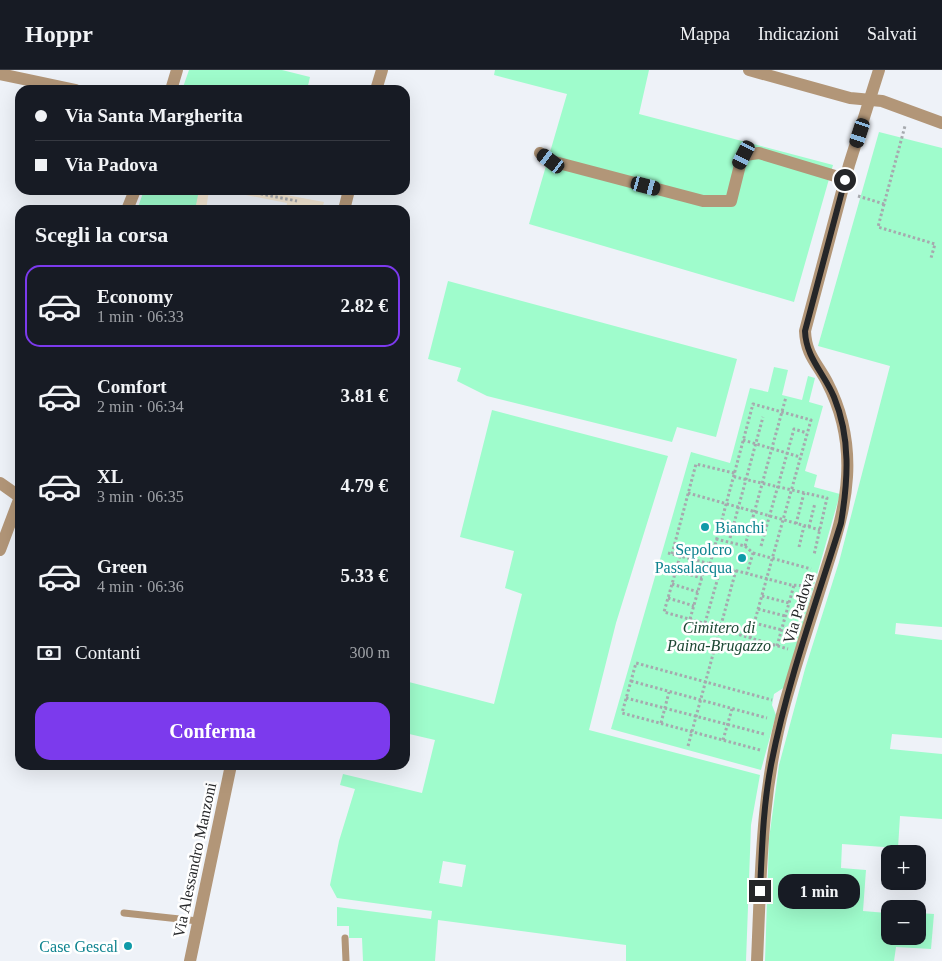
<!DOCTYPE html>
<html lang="it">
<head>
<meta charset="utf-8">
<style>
  :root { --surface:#171b24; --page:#20242c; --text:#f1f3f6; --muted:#9ea1a6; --line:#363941; --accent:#7c3aed }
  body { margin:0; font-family:"Times New Roman",serif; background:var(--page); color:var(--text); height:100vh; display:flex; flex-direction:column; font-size:19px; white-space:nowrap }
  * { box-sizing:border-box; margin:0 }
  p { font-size:16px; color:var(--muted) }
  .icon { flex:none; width:28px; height:28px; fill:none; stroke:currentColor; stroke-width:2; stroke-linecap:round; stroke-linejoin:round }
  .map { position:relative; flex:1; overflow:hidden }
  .details { position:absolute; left:15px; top:135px; width:395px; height:565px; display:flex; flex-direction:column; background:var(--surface); border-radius:15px; box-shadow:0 5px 20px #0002 }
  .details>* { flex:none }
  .top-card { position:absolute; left:15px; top:15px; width:395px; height:110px; border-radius:15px; box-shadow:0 5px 20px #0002; display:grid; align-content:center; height:110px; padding:0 20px; background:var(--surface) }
  .tools { position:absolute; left:881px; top:775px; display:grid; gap:10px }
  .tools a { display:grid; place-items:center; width:45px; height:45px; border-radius:10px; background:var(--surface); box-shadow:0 5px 20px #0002; font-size:25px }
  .end { position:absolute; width:22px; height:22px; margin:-11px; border:6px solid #252628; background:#fff; box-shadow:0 0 0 2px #fff }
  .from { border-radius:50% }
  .bubble { position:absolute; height:35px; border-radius:15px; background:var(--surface); box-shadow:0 5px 20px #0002; font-size:16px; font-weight:800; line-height:35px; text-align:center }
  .car { position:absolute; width:15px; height:30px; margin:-15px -8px; border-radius:6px; box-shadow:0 0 4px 1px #0007; background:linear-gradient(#222 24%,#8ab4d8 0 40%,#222 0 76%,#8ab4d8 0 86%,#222 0) }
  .top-card b { display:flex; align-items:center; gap:18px; height:48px; font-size:19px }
  .top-card b+b { border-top:1px solid var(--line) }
  .top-card i { width:12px; height:12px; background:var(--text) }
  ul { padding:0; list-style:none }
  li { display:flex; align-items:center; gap:15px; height:82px; margin:0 10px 8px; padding:0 10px; border:2px solid transparent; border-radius:15px }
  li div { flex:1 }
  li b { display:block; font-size:19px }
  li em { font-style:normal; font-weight:800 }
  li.current { border-color:var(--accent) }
  li>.icon { width:45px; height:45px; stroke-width:1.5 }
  h2 { padding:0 20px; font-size:22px; line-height:60px }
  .pay { display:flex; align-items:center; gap:12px; height:55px; padding:0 20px; font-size:19px }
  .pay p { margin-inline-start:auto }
  .cta { display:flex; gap:10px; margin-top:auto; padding:10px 20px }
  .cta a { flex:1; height:58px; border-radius:15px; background:var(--accent); color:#fff; font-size:20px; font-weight:800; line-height:58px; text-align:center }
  header { display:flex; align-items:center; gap:30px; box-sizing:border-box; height:70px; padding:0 25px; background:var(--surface); border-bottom:1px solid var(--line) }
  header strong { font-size:24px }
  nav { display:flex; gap:28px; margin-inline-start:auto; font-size:18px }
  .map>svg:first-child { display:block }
</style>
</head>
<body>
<header>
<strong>Hoppr</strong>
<nav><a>Mappa</a><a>Indicazioni</a><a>Salvati</a></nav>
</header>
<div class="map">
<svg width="942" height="891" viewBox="0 0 942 891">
  <rect width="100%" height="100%" fill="#eef2f8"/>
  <!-- education -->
  <g fill="#f3e6d2">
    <polygon points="165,120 209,120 206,140 158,140"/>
    <polygon points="220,120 287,120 286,125 324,132 322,140 286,140 287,133"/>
  </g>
  <!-- green -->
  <g fill="#9ffccc" fill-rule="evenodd">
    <polygon points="189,0 282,0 310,7 307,20 182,20"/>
    <polygon points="495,0 649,0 639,44 833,95 794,232 529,154 567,24 494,5"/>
    <polygon points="879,62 942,78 942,557 896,553 895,564 942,570 942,668 892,664 890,679 942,684 942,749 900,746 898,778 842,774 841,798 866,800 863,841 887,843 886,860 890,861 890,866 918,866 918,843 934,844 931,879 896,877 894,891 765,891 769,769 779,695 805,599 839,492 890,296 818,276"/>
    <polygon points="144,120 199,120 195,140 137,140"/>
    <polygon points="448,211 737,289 716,367 677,357 672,372 487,326 457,311 461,298 428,289"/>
    <polygon points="774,297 788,300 782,325 802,330 808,306 815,308 809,332 823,336 805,401 817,405 814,417 840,424 785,617 774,624 772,635 776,645 761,700 611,659 691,382 730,393 750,318 768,322"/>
    <path d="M492 340 668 386 616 553 589 660 760 705 751 755 746 891H626V875L438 850 435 891H363L362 868H349V856H337V837L431 849 432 841 337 828 330 815 339 771 355 719 340 715 343 704 422 723 435 670 405 663V611L494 634 522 524 505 518 514 481 460 467ZM443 791 466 795 462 817 439 813Z"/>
  </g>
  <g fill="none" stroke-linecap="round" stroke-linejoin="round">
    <!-- path -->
    <g stroke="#a6a9ae" stroke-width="3" stroke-dasharray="2.5 2.5" stroke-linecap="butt">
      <polyline points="241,120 297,131"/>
      <polyline points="858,126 884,134 905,56"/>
      <polyline points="884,134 878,157 935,174 931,188"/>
      <polyline points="743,370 800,387"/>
      <polyline points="688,423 820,460"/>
      <polyline points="796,454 804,423"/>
      <polyline points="809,457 815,433"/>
      <polyline points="730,468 763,347"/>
      <polyline points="716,469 745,476 753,483 747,503"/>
      <polyline points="745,476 786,327"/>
      <polyline points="761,476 794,359 807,363"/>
      <polyline points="799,477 804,456"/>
      <polyline points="668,483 791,515 807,516"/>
      <polyline points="753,483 811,499"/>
      <polyline points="672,484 696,394 734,403 735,407 827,428 814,485"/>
      <polyline points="680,486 664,542 721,558"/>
      <polyline points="710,494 753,334 811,350 750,568"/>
      <polyline points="676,501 702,508"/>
      <polyline points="672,514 698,522"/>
      <polyline points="762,526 789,533"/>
      <polyline points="668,528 694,536"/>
      <polyline points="758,539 785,546"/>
      <polyline points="690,549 706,493"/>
      <polyline points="705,553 721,497"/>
      <polyline points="754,553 782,560"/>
      <polyline points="720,559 788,579"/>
      <polyline points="777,576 794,515"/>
      <polyline points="631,611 767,648"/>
      <polyline points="626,628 764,664"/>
      <polyline points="661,653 669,622"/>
      <polyline points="723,670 732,639"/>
      <polyline points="688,676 736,500"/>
      <polyline points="760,680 622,643 636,593 772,630"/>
    </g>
    <!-- service -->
    <g stroke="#b29678" stroke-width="7">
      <polyline points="124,843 198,851"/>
      <polyline points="345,868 346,891"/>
    </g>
    <!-- minor -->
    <g stroke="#b29678" stroke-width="12">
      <polyline points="749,0 850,28 882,31 942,53"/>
      <polyline points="0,4 76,20"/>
      <polyline points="171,20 177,0"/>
      <polyline points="376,20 382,0"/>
      <polyline points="540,83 551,91 703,131 731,131 740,95 745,85 759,83 845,109"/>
      <polyline points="127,140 135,120"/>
      <polyline points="344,140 349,120"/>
      <polyline points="0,413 20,427"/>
      <polyline points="0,480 20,427"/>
      <polyline points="190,891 231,695"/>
      <path d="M757 891C761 802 761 720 785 633 797 590 811 548 824 506 834 473 845 442 847 407 849 374 842 341 827 312 817 293 806 285 805 261L849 95 879 0"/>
    </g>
  </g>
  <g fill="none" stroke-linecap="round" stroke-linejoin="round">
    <!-- route -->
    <path stroke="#252628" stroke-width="6" d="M760 821C762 779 763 737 771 695 787 613 816 533 841 453 848 411 851 368 834 327 824 303 806 288 805 261L845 110"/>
  </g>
  <!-- markers -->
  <g fill="#0f9aa8" stroke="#fff" stroke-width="2">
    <circle cx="705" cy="457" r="5"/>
    <circle cx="742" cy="488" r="5"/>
    <circle cx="128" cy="876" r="5"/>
  </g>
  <g text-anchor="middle" stroke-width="5" stroke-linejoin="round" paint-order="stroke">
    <!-- culture labels -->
    <g font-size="16" fill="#0d838f" stroke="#fff" text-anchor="end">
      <text x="715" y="463" text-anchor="start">Bianchi</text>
      <text x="732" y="485">Sepolcro<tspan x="732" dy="18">Passalacqua</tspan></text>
      <text x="118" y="882">Case Gescal</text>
    </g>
    <!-- street labels -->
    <g font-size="16" fill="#252628" stroke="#fff">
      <text transform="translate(798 538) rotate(-73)" y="6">Via Padova</text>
      <text transform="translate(194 790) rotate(-78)" y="6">Via Alessandro Manzoni</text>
    </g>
    <!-- park labels -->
    <g font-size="16" font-style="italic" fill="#1c4733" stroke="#fff">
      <text x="719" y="563">Cimitero di<tspan x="719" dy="18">Paina-Brugazzo</tspan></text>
    </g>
  </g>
</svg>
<div class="tools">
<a>+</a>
<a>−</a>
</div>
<i class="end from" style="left:845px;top:110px"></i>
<i class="end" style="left:760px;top:821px"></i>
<div class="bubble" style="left:778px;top:804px;width:82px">1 min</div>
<i class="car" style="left:860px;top:63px;rotate:198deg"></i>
<i class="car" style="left:744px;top:85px;rotate:207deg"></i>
<i class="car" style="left:551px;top:91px;rotate:307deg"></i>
<i class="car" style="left:646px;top:116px;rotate:105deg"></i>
<div class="top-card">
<b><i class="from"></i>Via Santa Margherita</b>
<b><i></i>Via Padova</b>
</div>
<section class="details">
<h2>Scegli la corsa</h2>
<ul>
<li class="current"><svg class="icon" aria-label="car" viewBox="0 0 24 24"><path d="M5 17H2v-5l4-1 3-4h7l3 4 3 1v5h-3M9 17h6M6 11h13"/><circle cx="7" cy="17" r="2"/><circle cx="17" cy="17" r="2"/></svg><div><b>Economy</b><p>1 min · 06:33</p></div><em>2.82 €</em></li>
<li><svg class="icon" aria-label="car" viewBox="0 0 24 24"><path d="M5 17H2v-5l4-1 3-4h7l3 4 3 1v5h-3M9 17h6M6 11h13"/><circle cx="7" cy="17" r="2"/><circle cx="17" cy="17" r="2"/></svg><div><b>Comfort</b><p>2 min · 06:34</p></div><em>3.81 €</em></li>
<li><svg class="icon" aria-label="car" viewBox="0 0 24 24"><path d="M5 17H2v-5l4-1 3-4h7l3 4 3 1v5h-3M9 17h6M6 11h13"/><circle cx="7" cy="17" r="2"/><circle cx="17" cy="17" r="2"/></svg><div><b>XL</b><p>3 min · 06:35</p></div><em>4.79 €</em></li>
<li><svg class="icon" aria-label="car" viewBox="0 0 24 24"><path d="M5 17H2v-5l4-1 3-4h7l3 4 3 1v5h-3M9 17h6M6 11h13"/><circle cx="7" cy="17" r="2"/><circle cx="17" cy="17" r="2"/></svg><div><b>Green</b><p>4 min · 06:36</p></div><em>5.33 €</em></li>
</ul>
<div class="pay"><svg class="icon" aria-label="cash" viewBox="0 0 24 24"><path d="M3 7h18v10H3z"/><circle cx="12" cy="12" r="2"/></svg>Contanti<p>300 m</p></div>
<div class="cta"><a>Conferma</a></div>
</section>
</div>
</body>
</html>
